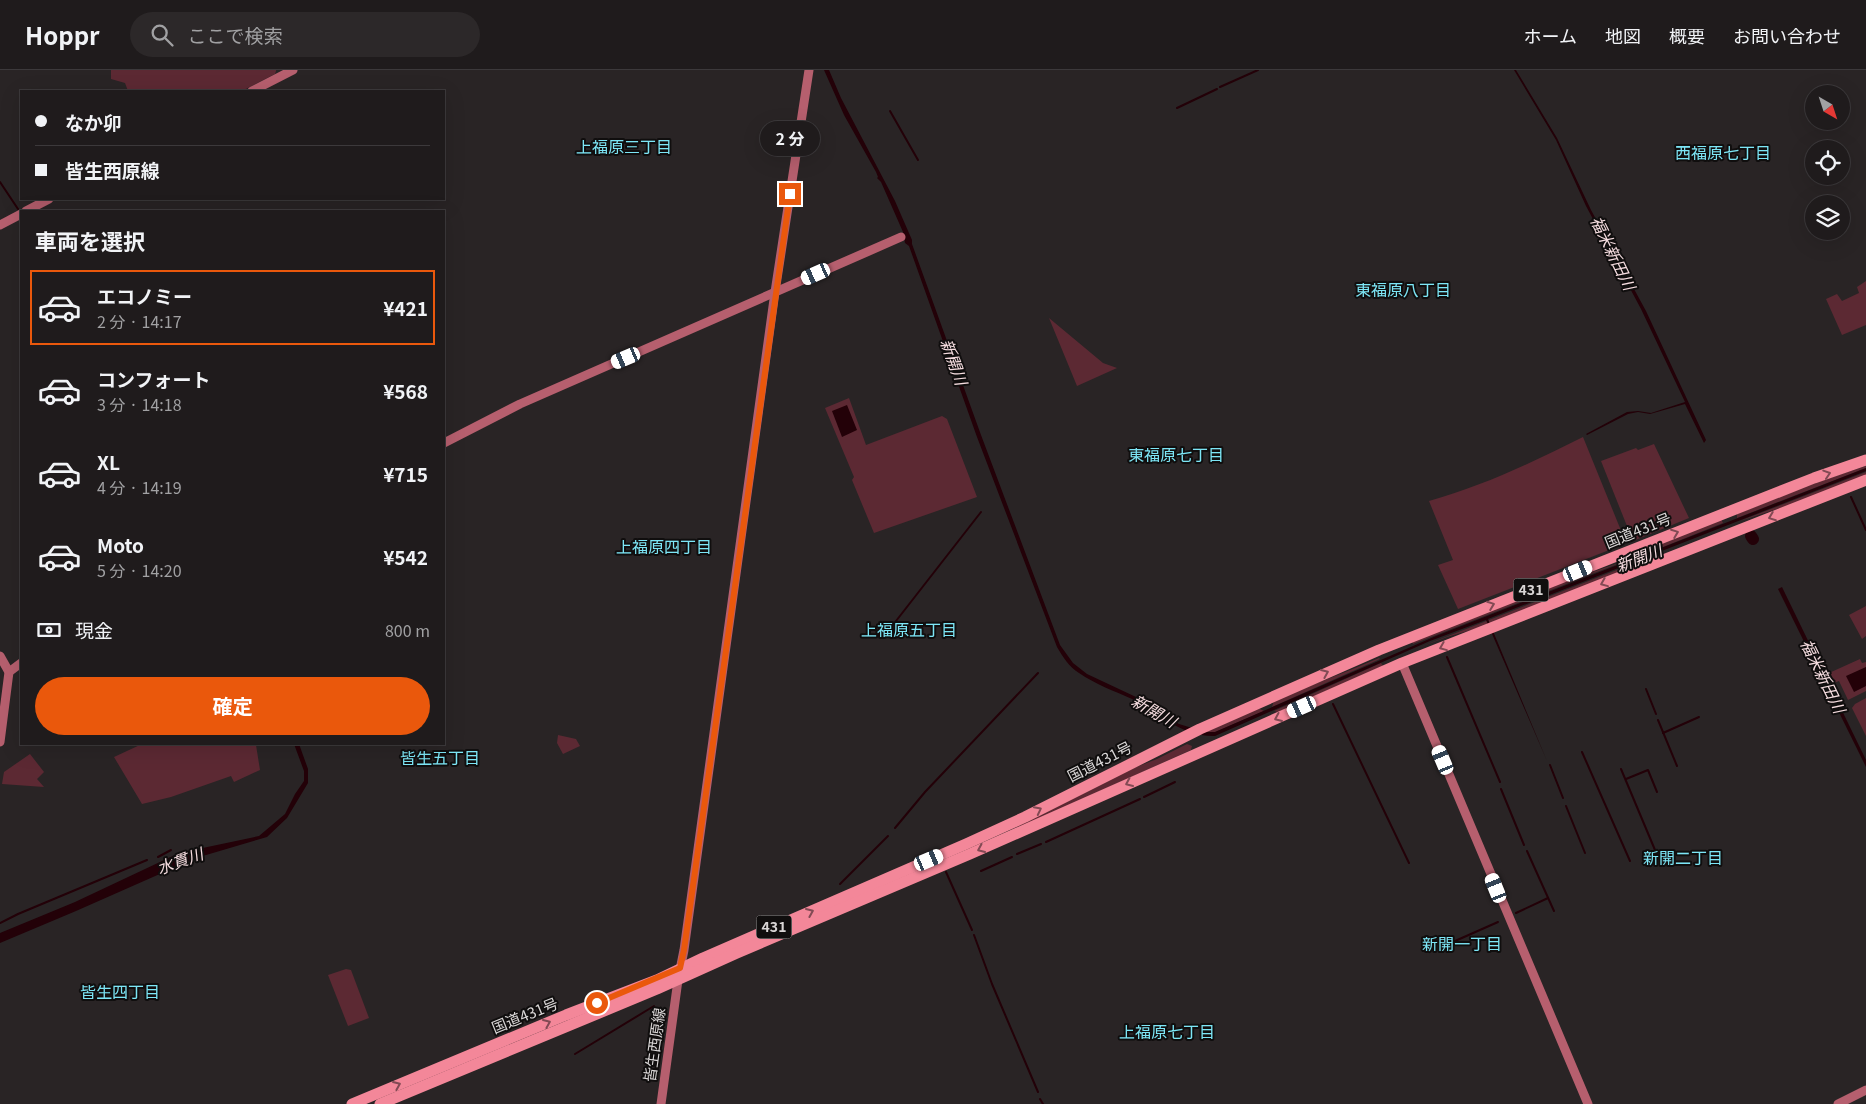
<!DOCTYPE html>
<html lang="ja">
<head>
<meta charset="utf-8">
<style>
  :root { --surface:#1f1b1c; --page:#2c2829; --text:#f1f3f6; --muted:#a1a1a3; --line:#3c393b; --accent:#ea580c }
  body { margin:0; font-family:Georgia,"Noto Sans JP",serif; background:var(--page); color:var(--text); height:100vh; display:flex; flex-direction:column; font-size:19px; white-space:nowrap }
  * { box-sizing:border-box; margin:0 }
  p { font-size:16px; color:var(--muted) }
  .icon { flex:none; width:28px; height:28px; fill:none; stroke:currentColor; stroke-width:2; stroke-linecap:round; stroke-linejoin:round }
  .map { position:relative; flex:1; overflow:hidden }
  .sheet { position:absolute; left:20px; top:140px; width:425px; height:535px; display:flex; flex-direction:column; background:var(--surface); border-radius:0px; box-shadow:0 5px 20px #0002,0 0 0 1px var(--line) }
  .sheet>* { flex:none }
  .hud { position:absolute; left:20px; top:20px; width:425px; height:110px; border-radius:0px; box-shadow:0 5px 20px #0002,0 0 0 1px var(--line); display:grid; align-content:center; height:110px; padding:0 15px; background:var(--surface) }
  .needle { width:32px; rotate:141deg }
  .controls { position:absolute; left:1805px; top:15px; display:grid; gap:10px }
  .controls a { display:grid; place-items:center; width:45px; height:45px; border-radius:50%; background:var(--surface); box-shadow:0 5px 20px #0002,0 0 0 1px var(--line); font-size:25px }
  .end { position:absolute; width:22px; height:22px; margin:-11px; border:6px solid #ea580c; background:#fff; box-shadow:0 0 0 2px #fff }
  .from { border-radius:50% }
  .bubble { position:absolute; height:35px; border-radius:18px; background:var(--surface); box-shadow:0 5px 20px #0002,0 0 0 1px var(--line); font-size:16px; font-weight:700; line-height:35px; text-align:center }
  .car { position:absolute; width:15px; height:30px; margin:-15px -8px; border-radius:6px; box-shadow:0 0 4px 1px #0007; background:linear-gradient(#fff 24%,#345 0 40%,#fff 0 76%,#345 0 86%,#fff 0) }
  .hud b { display:flex; align-items:center; gap:18px; height:48px; font-size:19px }
  .hud b+b { border-top:1px solid var(--line) }
  .hud i { width:12px; height:12px; background:var(--text) }
  ul { padding:0; list-style:none }
  li { display:flex; align-items:center; gap:15px; height:75px; margin:0 10px 8px; padding:0 5px; border:2px solid transparent; border-radius:0px }
  li div { flex:1 }
  li b { display:block; font-size:19px }
  li em { font-style:normal; font-weight:700 }
  li.on { border-color:var(--accent) }
  li>.icon { width:45px; height:45px; stroke-width:1.5 }
  h2 { padding:0 15px; font-size:22px; line-height:60px }
  .pay { display:flex; align-items:center; gap:12px; height:55px; padding:0 15px; font-size:19px }
  .pay p { margin-inline-start:auto }
  .cta { display:flex; gap:10px; margin-top:auto; padding:10px 15px }
  .cta a { flex:1; height:58px; border-radius:30px; background:var(--accent); color:#fff; font-size:20px; font-weight:700; line-height:58px; text-align:center }
  header { display:flex; align-items:center; gap:30px; box-sizing:border-box; height:70px; padding:0 25px; background:var(--surface); border-bottom:1px solid var(--line) }
  header strong { font-size:24px }
  nav { display:flex; gap:28px; margin-inline-start:auto; font-size:18px }
  .search { width:350px; height:45px; background:var(--page); display:flex; align-items:center; gap:12px; box-sizing:border-box; padding:0 18px; border-radius:28px; color:var(--muted); font-size:19px }
  .map>svg:first-child { display:block }
</style>
</head>
<body>
<header>
<strong>Hoppr</strong>
<div class="search"><svg class="icon" aria-label="search" viewBox="0 0 24 24"><circle cx="10" cy="10" r="6"/><path d="M15 15l6 6"/></svg>ここで検索</div>
<nav><a>ホーム</a><a>地図</a><a>概要</a><a>お問い合わせ</a></nav>
</header>
<div class="map">
<svg width="1866" height="1034" viewBox="0 0 1866 1034">
  <rect width="100%" height="100%" fill="#292425"/>
  <!-- green -->
  <g fill="#5c2933">
    <polygon points="111,0 276,0 276,1 275,4 242,21 128,21 125,13 111,9"/>
    <polygon points="1866,211 1866,255 1842,265 1826,229 1837,224 1842,231 1859,223 1857,217"/>
    <polygon points="1049,248 1103,293 1117,298 1077,316"/>
    <polygon points="849,328 866,375 942,346 947,349 977,427 874,463 852,410 854,407 825,338"/>
    <path d="M1583 367 1622 463 1619 465 1622 475 1458 539 1438 495 1453 490 1429 431C1483 416 1533 392 1583 367Z"/>
    <polygon points="1654,374 1689,448 1633,471 1601,391 1636,378 1638,380"/>
    <polygon points="1866,396 1866,398 1737,448 1737,444 1817,412"/>
    <polygon points="1866,402 1866,406 1808,429 1740,451"/>
    <polygon points="1721,449 1723,453 1643,485 1643,481"/>
    <polygon points="1625,491 1413,574 1412,571 1562,512"/>
    <polygon points="1627,496 1628,499 1478,558 1447,567 1415,579"/>
    <polygon points="1866,536 1866,566 1862,569 1849,545"/>
    <path d="M1379 588 1380 589 1272 637 1274 631C1308 616 1344 603 1379 588Z"/>
    <polygon points="1860,589 1862,593 1866,592 1866,621 1848,630 1839,611 1834,613 1829,603"/>
    <polygon points="1381,593 1383,596 1278,642 1274,641"/>
    <polygon points="1866,628 1866,666 1852,638 1855,634"/>
    <polygon points="1258,638 1264,641 1215,662 1206,662"/>
    <polygon points="558,665 576,669 580,676 563,684 557,673"/>
    <polygon points="142,674 263,674 256,675 260,700 234,712 231,706 171,727 142,734 114,687"/>
    <polygon points="1187,674 1192,676 1191,680 1034,751 1008,760 1126,701 1157,689"/>
    <polygon points="30,684 44,702 37,709 44,717 2,714 4,702"/>
    <polygon points="346,899 351,900 369,948 348,956 328,905"/>
  </g>
  <!-- water -->
  <g fill="#230108">
    <path d="M824 0H829L841 28 895 131 912 170V174L981 365 1060 575 1073 593 1087 604 1136 627 1179 654 1205 662H1215L1436 566 1866 398V401L1488 549 1547 691 1486 550 1430 571 1215 666C1182 667 1159 643 1132 629 1114 621 1095 614 1079 603 1069 597 1063 587 1057 577L977 367 909 176 905 173 903 162 881 112 877 108 878 107 876 102 844 45Z"/>
    <polygon points="1514,0 1516,0 1557,68 1591,140 1646,241 1706,370 1704,373 1685,334 1650,344 1638,342 1628,344 1587,365 1586,364 1627,342 1638,341 1651,343 1685,332 1641,239 1586,136 1556,70"/>
    <polygon points="847,335 857,360 842,367 832,341"/>
    <polygon points="1782,517 1866,690 1866,697 1778,519"/>
    <polygon points="1866,597 1866,616 1854,622 1846,606"/>
    <polygon points="294,674 299,674 308,699 308,713 287,748 267,767 196,788 76,841 0,873 0,863 75,832 179,783 259,766 285,744 295,724 304,711 304,701"/>
  </g>
  <g fill="none" stroke-linecap="round" stroke-linejoin="round">
    <!-- stream -->
    <g stroke="#230108" stroke-width="2">
      <polyline points="1220,17 1258,0"/>
      <polyline points="1177,38 1217,19"/>
      <polyline points="890,41 918,90"/>
      <polyline points="0,112 18,139"/>
      <polyline points="1851,427 1866,460"/>
      <polyline points="896,551 981,442"/>
      <polyline points="1447,587 1500,712"/>
      <polyline points="1646,619 1656,644"/>
      <polyline points="1333,634 1409,793"/>
      <polyline points="1658,650 1677,696"/>
      <polyline points="1663,663 1699,647"/>
      <polyline points="1582,682 1630,791"/>
      <polyline points="1550,695 1563,728"/>
      <polyline points="1621,699 1655,780"/>
      <polyline points="1626,709 1648,700 1657,722"/>
      <polyline points="1501,719 1524,775"/>
      <polyline points="1144,727 1175,712"/>
      <polyline points="1566,736 1585,783"/>
      <polyline points="895,758 925,722 1038,603"/>
      <polyline points="1046,772 1140,729"/>
      <polyline points="1527,781 1554,841"/>
      <polyline points="1017,784 1041,774"/>
      <polyline points="158,787 171,780"/>
      <polyline points="981,801 1012,787"/>
      <polyline points="946,802 972,860"/>
      <polyline points="840,814 888,766"/>
      <polyline points="1516,843 1548,828"/>
      <polyline points="0,853 18,844 147,790"/>
      <polyline points="974,865 992,914 1038,1022"/>
      <polyline points="1446,875 1498,852"/>
      <polyline points="575,984 654,936"/>
      <polyline points="1040,1029 1043,1034"/>
    </g>
    <!-- river -->
    <polyline stroke="#230108" stroke-width="12" points="1751,466 1753,469"/>
    <!-- secondary -->
    <g stroke="#b65f6e" stroke-width="9">
      <polyline points="252,21 293,0"/>
      <polyline points="26,141 49,129"/>
      <polyline points="0,155 21,144"/>
      <polyline points="444,373 520,334 901,167"/>
      <polyline points="0,586 9,602 0,672"/>
      <polyline points="1402,593 1588,1034"/>
      <polyline points="9,602 21,593"/>
      <polyline points="661,1034 678,910 684,880 775,222 809,0"/>
      <polyline points="1838,1034 1866,1020"/>
    </g>
    <!-- highway -->
    <g stroke="#f38799" stroke-width="11">
      <polyline points="352,1034 566,945 657,910 703,888 966,774 1025,747 1200,659 1379,580 1814,408 1866,390"/>
      <polyline points="380,1034 657,919 737,883 970,784 1402,593 1866,410"/>
    </g>
  </g>
  <!-- one-way arrows -->
  <defs><path id="oneway-chevron" d="M-2-3.5L2.5 0L-2 3.5" fill="none" stroke-width="1.6" stroke-linecap="round" stroke-linejoin="round" transform="scale(1.25)"/></defs>
  <g stroke="#824a54">
    <use href="#oneway-chevron" transform="translate(1827 404) rotate(-18)"/>
    <use href="#oneway-chevron" transform="translate(1772 447) rotate(159)"/>
    <use href="#oneway-chevron" transform="translate(1675 463) rotate(-21)"/>
    <use href="#oneway-chevron" transform="translate(1604 513) rotate(158)"/>
    <use href="#oneway-chevron" transform="translate(1491 535) rotate(-21)"/>
    <use href="#oneway-chevron" transform="translate(1443 577) rotate(158)"/>
    <use href="#oneway-chevron" transform="translate(1325 603) rotate(-23)"/>
    <use href="#oneway-chevron" transform="translate(1278 648) rotate(156)"/>
    <use href="#oneway-chevron" transform="translate(1129 713) rotate(156)"/>
    <use href="#oneway-chevron" transform="translate(1038 740) rotate(-27)"/>
    <use href="#oneway-chevron" transform="translate(981 779) rotate(156)"/>
    <use href="#oneway-chevron" transform="translate(810 842) rotate(-23)"/>
    <use href="#oneway-chevron" transform="translate(547 953) rotate(-23)"/>
    <use href="#oneway-chevron" transform="translate(397 1015) rotate(-23)"/>
  </g>
  <g fill="none" stroke-linecap="round" stroke-linejoin="round">
    <!-- route -->
    <polyline stroke="#ea580c" stroke-width="6" points="597,933 680,898 684,880 790,124"/>
  </g>
  <g text-anchor="middle" stroke-width="4" stroke-linejoin="round" paint-order="stroke">
    <!-- shield labels -->
    <g fill="#100e0e" stroke="#9d9a9a" stroke-width="1">
      <rect x="1513.5" y="508.5" width="35" height="23" rx="4"/>
      <rect x="756.5" y="845.5" width="35" height="23" rx="4"/>
    </g>
    <g font-size="14" font-weight="bold" fill="#d9d6d6">
      <text x="1531" y="525">431</text>
      <text x="774" y="862">431</text>
    </g>
    <!-- street labels -->
    <g font-size="15" fill="#d9d6d6" stroke="#100e0e">
      <text transform="translate(1638 461) rotate(-22)" y="5">国道431号</text>
      <text transform="translate(1100 692) rotate(-27)" y="5">国道431号</text>
      <text transform="translate(525 946) rotate(-22)" y="5">国道431号</text>
      <text transform="translate(655 975) rotate(-82)" y="5">皆生西原線</text>
    </g>
    <!-- neighbourhood labels -->
    <g font-size="16" fill="#7de6f6" stroke="#100e0e">
      <text x="624" y="83">上福原三丁目</text>
      <text x="1723" y="89">西福原七丁目</text>
      <text x="1403" y="226">東福原八丁目</text>
      <text x="1176" y="391">東福原七丁目</text>
      <text x="664" y="483">上福原四丁目</text>
      <text x="909" y="566">上福原五丁目</text>
      <text x="440" y="694">皆生五丁目</text>
      <text x="1683" y="794">新開二丁目</text>
      <text x="1462" y="880">新開一丁目</text>
      <text x="120" y="928">皆生四丁目</text>
      <text x="1167" y="968">上福原七丁目</text>
    </g>
    <!-- water labels -->
    <g font-size="16" font-style="italic" fill="#f6dde0" stroke="#100e0e">
      <text transform="translate(1613 183) rotate(64)" y="6">福米新田川</text>
      <text transform="translate(954 292) rotate(70)" y="6">新開川</text>
      <text transform="translate(1639 488) rotate(-21)" y="6">新開川</text>
      <text transform="translate(1823 606) rotate(64)" y="6">福米新田川</text>
      <text transform="translate(1154 641) rotate(30)" y="6">新開川</text>
      <text transform="translate(180 791) rotate(-20)" y="6">水貫川</text>
    </g>
  </g>
</svg>
<div class="controls">
<a><svg class="needle" viewBox="-14 -14 28 28"><path d="M0-13l5 13h-10z" fill="#e53935"/><path d="M0 13l5-13h-10z" fill="#a1a1a3"/></svg></a>
<a><svg class="icon" aria-label="locate" viewBox="0 0 24 24"><circle cx="12" cy="12" r="6"/><path d="M12 2v4M12 18v4M2 12h4M18 12h4"/></svg></a>
<a><svg class="icon" aria-label="layers" viewBox="0 0 24 24"><path d="M12 4l9 5-9 5-9-5zM3 14l9 5 9-5"/></svg></a>
</div>
<i class="end from" style="left:597px;top:933px"></i>
<i class="end" style="left:790px;top:124px"></i>
<div class="bubble" style="left:760px;top:51px;width:60px">2 分</div>
<i class="car" style="left:816px;top:204px;rotate:246deg"></i>
<i class="car" style="left:626px;top:288px;rotate:247deg"></i>
<i class="car" style="left:1578px;top:501px;rotate:68deg"></i>
<i class="car" style="left:1302px;top:637px;rotate:246deg"></i>
<i class="car" style="left:1443px;top:690px;rotate:337deg"></i>
<i class="car" style="left:929px;top:790px;rotate:67deg"></i>
<i class="car" style="left:1496px;top:818px;rotate:338deg"></i>
<div class="hud">
<b><i class="from"></i>なか卯</b>
<b><i></i>皆生西原線</b>
</div>
<section class="sheet">
<h2>車両を選択</h2>
<ul>
<li class="on"><svg class="icon" aria-label="car" viewBox="0 0 24 24"><path d="M5 17H2v-5l4-1 3-4h7l3 4 3 1v5h-3M9 17h6M6 11h13"/><circle cx="7" cy="17" r="2"/><circle cx="17" cy="17" r="2"/></svg><div><b>エコノミー</b><p>2 分 · 14:17</p></div><em>¥421</em></li>
<li><svg class="icon" aria-label="car" viewBox="0 0 24 24"><path d="M5 17H2v-5l4-1 3-4h7l3 4 3 1v5h-3M9 17h6M6 11h13"/><circle cx="7" cy="17" r="2"/><circle cx="17" cy="17" r="2"/></svg><div><b>コンフォート</b><p>3 分 · 14:18</p></div><em>¥568</em></li>
<li><svg class="icon" aria-label="car" viewBox="0 0 24 24"><path d="M5 17H2v-5l4-1 3-4h7l3 4 3 1v5h-3M9 17h6M6 11h13"/><circle cx="7" cy="17" r="2"/><circle cx="17" cy="17" r="2"/></svg><div><b>XL</b><p>4 分 · 14:19</p></div><em>¥715</em></li>
<li><svg class="icon" aria-label="car" viewBox="0 0 24 24"><path d="M5 17H2v-5l4-1 3-4h7l3 4 3 1v5h-3M9 17h6M6 11h13"/><circle cx="7" cy="17" r="2"/><circle cx="17" cy="17" r="2"/></svg><div><b>Moto</b><p>5 分 · 14:20</p></div><em>¥542</em></li>
</ul>
<div class="pay"><svg class="icon" aria-label="cash" viewBox="0 0 24 24"><path d="M3 7h18v10H3z"/><circle cx="12" cy="12" r="2"/></svg>現金<p>800 m</p></div>
<div class="cta"><a>確定</a></div>
</section>
</div>
</body>
</html>
